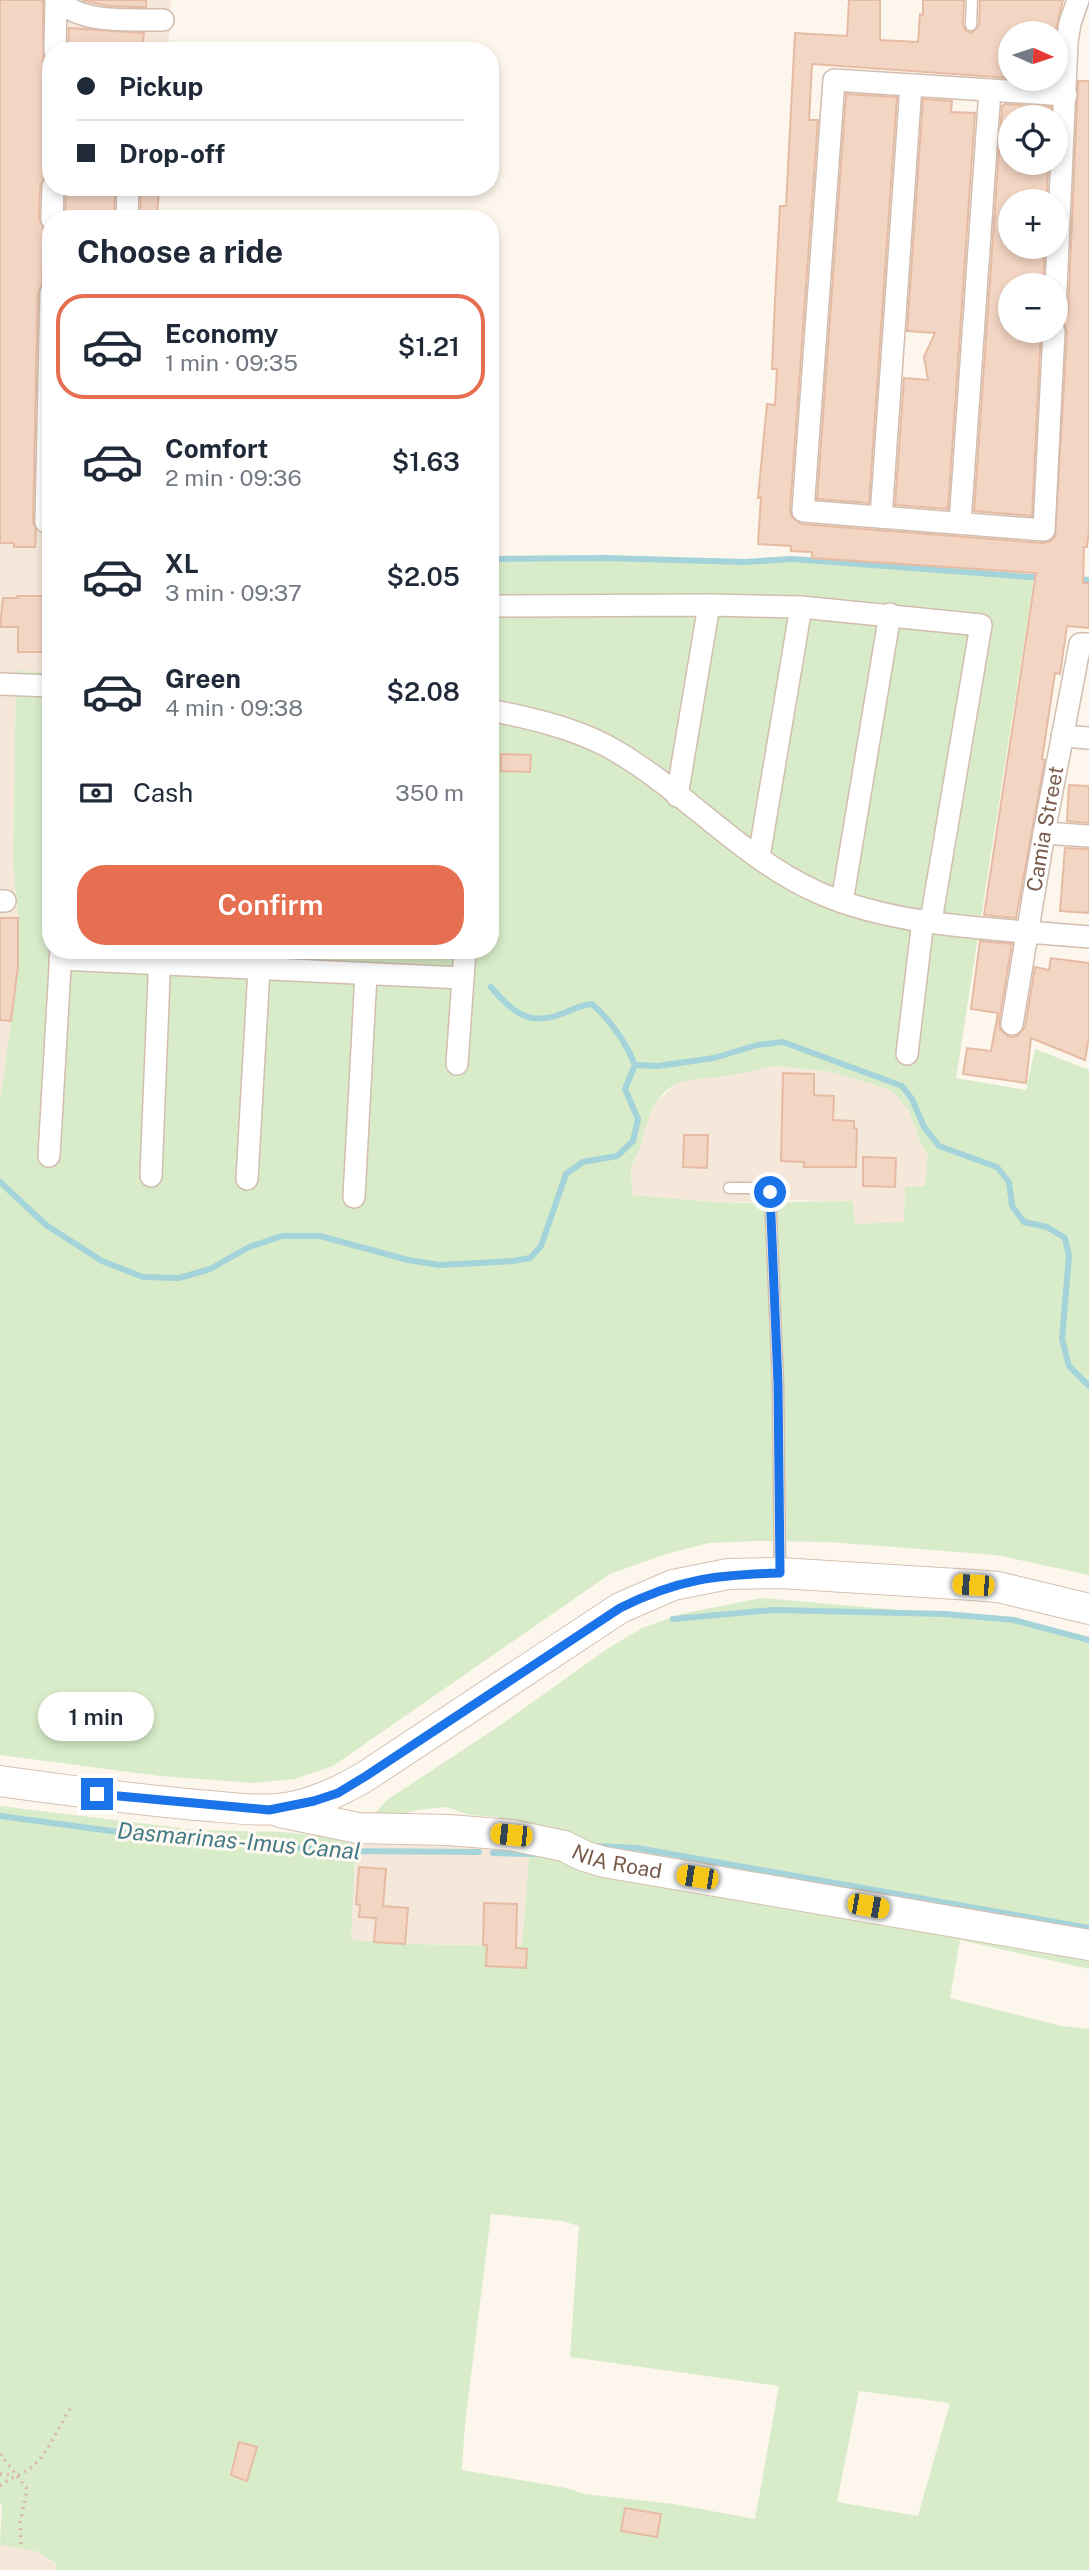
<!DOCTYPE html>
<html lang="en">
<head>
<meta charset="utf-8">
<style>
  :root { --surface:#fff; --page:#f2f2f3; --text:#1f2937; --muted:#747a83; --line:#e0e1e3; --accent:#e76f51 }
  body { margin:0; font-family:"Public Sans",sans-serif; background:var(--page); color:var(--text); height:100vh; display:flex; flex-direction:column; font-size:26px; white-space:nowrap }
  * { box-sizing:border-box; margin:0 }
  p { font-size:23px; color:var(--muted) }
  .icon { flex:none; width:38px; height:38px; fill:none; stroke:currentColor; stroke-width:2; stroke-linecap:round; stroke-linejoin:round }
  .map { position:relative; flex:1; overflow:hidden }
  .sheet { position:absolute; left:42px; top:210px; width:457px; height:749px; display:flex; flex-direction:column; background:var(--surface); border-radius:28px; box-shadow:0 4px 10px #0003 }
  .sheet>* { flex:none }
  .banner { position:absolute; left:42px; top:42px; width:457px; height:154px; border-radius:28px; box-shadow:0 4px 10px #0003; display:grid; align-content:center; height:154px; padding:0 35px; background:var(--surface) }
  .needle { width:46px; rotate:93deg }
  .controls { position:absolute; left:998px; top:21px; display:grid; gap:14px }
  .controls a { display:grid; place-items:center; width:70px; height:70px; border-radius:50%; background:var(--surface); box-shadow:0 4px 10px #0003; font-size:35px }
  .end { position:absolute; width:32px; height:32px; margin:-16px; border:9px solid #1a73e8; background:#fff; box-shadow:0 0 0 4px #fff }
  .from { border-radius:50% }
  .bubble { position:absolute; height:49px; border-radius:24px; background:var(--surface); box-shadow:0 4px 10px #0003; font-size:23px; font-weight:600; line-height:49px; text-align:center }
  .car { position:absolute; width:21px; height:42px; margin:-21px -10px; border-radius:9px; box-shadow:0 0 5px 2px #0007; background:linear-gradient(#f5c518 24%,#345 0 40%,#f5c518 0 76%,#345 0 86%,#f5c518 0) }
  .banner b { display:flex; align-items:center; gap:24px; height:66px; font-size:26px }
  .banner b+b { border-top:2px solid var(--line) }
  .banner i { width:18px; height:18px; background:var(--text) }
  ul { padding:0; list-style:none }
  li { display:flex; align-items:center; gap:21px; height:105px; margin:0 14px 10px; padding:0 21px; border:4px solid transparent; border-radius:28px }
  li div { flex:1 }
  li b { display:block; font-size:26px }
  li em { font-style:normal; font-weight:600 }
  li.selected { border-color:var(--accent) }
  li>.icon { width:63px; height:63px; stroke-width:1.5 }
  h2 { padding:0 35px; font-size:32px; line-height:84px }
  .pay { display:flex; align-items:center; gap:18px; height:77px; padding:0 35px; font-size:26px }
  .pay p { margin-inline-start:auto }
  .cta { display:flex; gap:14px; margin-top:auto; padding:14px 35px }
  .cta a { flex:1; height:80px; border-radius:28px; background:var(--accent); color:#fff; font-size:28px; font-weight:600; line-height:80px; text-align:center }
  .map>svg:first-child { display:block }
</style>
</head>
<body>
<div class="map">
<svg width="1089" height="2570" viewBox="0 0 1089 2570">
  <rect width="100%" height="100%" fill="#fdf6ec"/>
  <!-- residential -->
  <g fill="#f5e8da">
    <polygon points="0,0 171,0 168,51 51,51 51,187 159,187 157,219 51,219 51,672 16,671 13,863 18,912 19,969 0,1100"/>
    <polygon points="776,1066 832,1072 891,1090 901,1100 909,1110 921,1145 928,1155 925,1186 905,1187 904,1223 855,1224 853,1202 786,1200 726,1203 632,1195 631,1166 637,1157 645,1125 656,1103 677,1083 695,1078 725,1077"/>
    <polygon points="356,1839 530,1846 522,1946 405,1944 351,1940"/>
    <polygon points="0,2545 39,2552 56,2565 56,2570 0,2570"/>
  </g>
  <!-- green -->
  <g fill="#d8ecc9" fill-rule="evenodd">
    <path d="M605 558 744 562 792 559 838 561 1034 578 956 1078 1026 1090 1035 1049 1089 1070V1575L996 1555 829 1542 756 1541 709 1543 669 1553 610 1574 333 1766 295 1779 254 1783 160 1776 0 1755V1100L19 969 18 912 13 863 16 671 51 672V950H490V559ZM776 1066 832 1072 891 1090 909 1110 921 1145 928 1155 925 1186 905 1187 904 1222 855 1224 853 1201 726 1203 632 1195 631 1166C644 1148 643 1124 655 1105 673 1074 698 1081 727 1076 744 1073 760 1069 776 1066Z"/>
    <polygon points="761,1598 1014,1620 1089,1639 1089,1931 622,1853 497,1817 470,1815 446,1807 417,1810 391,1818 376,1812 387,1800 502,1724 607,1649 642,1628 681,1614"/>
    <path d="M0 1806 197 1830 282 1832 356 1839 351 1940 405 1944 522 1946 530 1846 1089 1955V1969L960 1940 950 1998 1062 2026 1089 2029V2570H56V2564L39 2552 0 2545 2 2504 0 2503ZM491 2214 562 2221 579 2226 570 2357 779 2386 755 2519 673 2504 584 2494 567 2488 462 2470 465 2424ZM859 2391 950 2403 918 2516 837 2502Z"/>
  </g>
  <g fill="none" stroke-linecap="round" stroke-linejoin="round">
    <!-- stream -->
    <g stroke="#a5d3da" stroke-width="6">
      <polyline points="490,559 605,558 744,562 792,559 1043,578"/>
      <polyline points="1075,579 1089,580"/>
      <path d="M491 987C511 1011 529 1027 561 1014 572 1010 580 1005 592 1004 612 1022 625 1040 635 1065"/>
      <polyline points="0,1182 46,1225 102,1261 143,1277 179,1278 210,1269 249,1247 282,1236 320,1236 408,1260 439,1265 513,1261 530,1258 541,1246 566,1174 583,1162 617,1156 633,1141 638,1119 625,1089 635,1065 658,1066 714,1058 757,1045 783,1042 902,1086 912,1099 924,1127 939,1146 997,1167 1009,1182 1012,1206 1024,1222 1047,1227 1065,1238 1069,1256 1062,1339 1069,1366 1089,1386"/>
      <polyline points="673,1619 773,1610 945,1614 1014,1620 1089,1640"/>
      <polyline points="0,1816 156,1837 341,1851 479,1852"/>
      <polyline points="594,1846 637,1848 1089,1928"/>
      <polyline points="493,1853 533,1854"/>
    </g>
  </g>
  <!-- building -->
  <g fill="#f3d5c3" stroke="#e6bba3" stroke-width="2">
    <polygon points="0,0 43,0 44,178 40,187 39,219 44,229 42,284 38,293 33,522 36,530 35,547 14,547 14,543 0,543"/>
    <polygon points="82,0 146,0 146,7 135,7 108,6"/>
    <polygon points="849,0 880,0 880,40 918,42 920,14 923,15 923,0 964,0 963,25 966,31 971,33 979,26 980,0 1063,0 1055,33 1010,33 1010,78 812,64 809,120 818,120 790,510 792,517 801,524 1043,543 1050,541 1055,537 1067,332 1063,321 1068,312 1078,81 1089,81 1089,530 1087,547 1084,547 1083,583 1089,583 1089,628 1067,626 1060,674 1055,673 1042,759 1045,760 1016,918 984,915 1036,573 812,558 812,552 791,551 791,546 758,544 761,497 758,498 767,404 775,405 777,369 772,369 775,300 780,206 786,206 795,33 847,36"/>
    <polygon points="69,28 144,33 142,51 68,51"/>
    <polygon points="846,94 897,97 869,503 817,499"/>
    <polygon points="923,99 952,101 951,112 975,113 948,509 895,505 904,378 928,380 924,357 935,333 907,331"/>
    <polygon points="1005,104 1051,107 1051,117 1010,117 1010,163 1048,163 1047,201 1010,201 1010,247 1045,247 1043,285 1010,285 1010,331 1041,331 1032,516 974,511 1002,106"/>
    <polygon points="66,187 115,187 114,219 65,219"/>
    <polygon points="141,187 159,187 157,219 140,219"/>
    <polygon points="17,596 51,596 51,652 18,652 18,627 0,627 3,598 18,598"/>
    <polygon points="501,754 531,755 530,772 501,771"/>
    <polygon points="1069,785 1089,786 1089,823 1067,821"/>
    <polygon points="1065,848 1089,849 1089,913 1060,911"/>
    <polygon points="0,918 18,918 18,967 11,1021 0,1020"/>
    <polygon points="980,941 1012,944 999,1022 1000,1029 1009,1037 1017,1036 1025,1027 1035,967 1049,970 1051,958 1089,963 1089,1037 1085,1060 1031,1038 1026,1083 963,1074 967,1048 991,1051 998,1013 971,1009"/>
    <polygon points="783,1073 814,1074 814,1095 834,1096 833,1120 854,1121 854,1128 857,1129 856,1167 804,1167 804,1162 781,1161"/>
    <polygon points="684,1135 708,1135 707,1168 683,1167"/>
    <polygon points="863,1157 896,1158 895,1187 863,1186"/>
    <polygon points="359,1867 386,1869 383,1906 408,1908 405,1944 374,1942 376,1918 359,1917 360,1905 356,1904"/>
    <polygon points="484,1903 517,1904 516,1948 527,1949 526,1968 486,1966 487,1945 483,1945"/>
    <polygon points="239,2442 257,2447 247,2481 231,2475"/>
    <polygon points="625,2508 661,2514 657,2537 621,2531"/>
  </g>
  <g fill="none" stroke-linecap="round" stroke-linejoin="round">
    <defs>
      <g id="lane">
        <polyline points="971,25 972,0"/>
        <polyline points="729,1188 749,1188 770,1192 778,1383 780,1571"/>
      </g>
      <g id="street">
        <path d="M57 0C85 25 127 19 163 20"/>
        <polyline points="55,51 56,0"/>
        <polyline points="52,219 53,187"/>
        <polyline points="127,219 128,187"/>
        <polyline points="1055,311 1067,42 1070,23 1078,0"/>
        <polyline points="1054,331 1044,530 803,511 834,80 1066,95"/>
        <polyline points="881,517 911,85"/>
        <polyline points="46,522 51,293"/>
        <polyline points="960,523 990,90"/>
        <polyline points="490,606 709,605 801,607 981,625 931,921"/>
        <polyline points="0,684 51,686"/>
        <path d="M490 710C529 718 571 727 607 746 681 786 739 857 817 892 897 928 1002 929 1089 937"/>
        <polyline points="1062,736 1089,738"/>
        <polyline points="677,796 709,605"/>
        <polyline points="1044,833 1089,836"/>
        <polyline points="759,857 801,607"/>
        <polyline points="0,901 5,901"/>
        <polyline points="842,902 890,614"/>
        <polyline points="60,959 463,978"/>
        <path id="s1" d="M1012 1024 1044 833 1080 644H1089"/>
        <polyline points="907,1054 923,920"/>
        <polyline points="457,1064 465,950"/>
        <polyline points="49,1156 61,950"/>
        <polyline points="151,1176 160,952"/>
        <polyline points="247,1179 259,969"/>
        <polyline points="354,1197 366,974"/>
      </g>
      <g id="secondary">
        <path d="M0 1781C65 1790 131 1799 197 1805 228 1807 261 1813 292 1807 320 1801 342 1790 366 1776L620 1608 673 1585 728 1574 780 1573 973 1585 998 1587 1089 1609"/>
        <path id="s2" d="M280 1812 358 1828 449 1830 511 1835 564 1846 584 1856 604 1862 1089 1945"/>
      </g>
    </defs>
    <!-- lane casing -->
    <use href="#lane" stroke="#d1beb0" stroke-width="13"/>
    <!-- street casing -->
    <use href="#street" stroke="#d1beb0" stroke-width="24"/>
    <!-- secondary casing -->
    <use href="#secondary" stroke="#d6c0b0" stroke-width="32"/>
    <!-- path -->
    <g stroke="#d9b8a5" stroke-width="3.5" stroke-dasharray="2 5" stroke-linecap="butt">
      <polyline points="0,2454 27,2489 20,2524 21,2545"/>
      <polyline points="0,2474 12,2475"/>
      <path d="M0 2486C11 2477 23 2474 33 2466 50 2451 59 2424 72 2406"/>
    </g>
    <!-- lane -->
    <use href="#lane" stroke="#fff" stroke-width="10"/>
    <!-- street -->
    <use href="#street" stroke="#fff" stroke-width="21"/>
    <!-- secondary -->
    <use href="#secondary" stroke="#fff" stroke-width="30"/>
  </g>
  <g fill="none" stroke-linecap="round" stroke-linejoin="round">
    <!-- route -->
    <path stroke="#1a73e8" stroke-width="9" d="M97 1794 269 1810 314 1801 338 1793 366 1776 620 1608C678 1579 716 1575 780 1573L778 1383 770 1192"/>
  </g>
  <g text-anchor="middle" stroke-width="6" stroke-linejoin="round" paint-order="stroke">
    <!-- street labels -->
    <g font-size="21" fill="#7a5c4d" stroke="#fffaf3">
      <text dy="7" stroke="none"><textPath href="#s1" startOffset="198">Camia Street</textPath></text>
      <text dy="7" stroke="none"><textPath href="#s2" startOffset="343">NIA Road</textPath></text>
    </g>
    <!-- water labels -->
    <g font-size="23" font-style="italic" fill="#437c86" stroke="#fffaf3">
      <text transform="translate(239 1841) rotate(5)" y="8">Dasmarinas-Imus Canal</text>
    </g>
  </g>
</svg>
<div class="controls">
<a><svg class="needle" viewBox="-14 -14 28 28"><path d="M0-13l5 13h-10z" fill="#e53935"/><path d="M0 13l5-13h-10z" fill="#747a83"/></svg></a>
<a><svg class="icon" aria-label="locate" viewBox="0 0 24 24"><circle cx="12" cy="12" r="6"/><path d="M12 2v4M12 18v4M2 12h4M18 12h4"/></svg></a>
<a>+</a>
<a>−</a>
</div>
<i class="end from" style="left:770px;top:1192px"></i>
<i class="end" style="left:97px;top:1794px"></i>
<div class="bubble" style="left:38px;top:1692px;width:116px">1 min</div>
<i class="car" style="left:973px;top:1585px;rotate:273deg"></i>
<i class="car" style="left:511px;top:1835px;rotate:276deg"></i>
<i class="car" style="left:697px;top:1877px;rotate:279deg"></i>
<i class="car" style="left:868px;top:1906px;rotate:100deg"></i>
<div class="banner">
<b><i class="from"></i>Pickup</b>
<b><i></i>Drop-off</b>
</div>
<section class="sheet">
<h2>Choose a ride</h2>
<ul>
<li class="selected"><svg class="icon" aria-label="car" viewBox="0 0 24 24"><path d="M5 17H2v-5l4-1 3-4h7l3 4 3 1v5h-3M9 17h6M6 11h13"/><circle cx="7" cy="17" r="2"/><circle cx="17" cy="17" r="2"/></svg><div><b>Economy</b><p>1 min · 09:35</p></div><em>$1.21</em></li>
<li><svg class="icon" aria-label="car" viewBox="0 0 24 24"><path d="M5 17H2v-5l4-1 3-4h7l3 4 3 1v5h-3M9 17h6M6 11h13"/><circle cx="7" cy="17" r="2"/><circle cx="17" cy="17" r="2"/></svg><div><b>Comfort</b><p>2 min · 09:36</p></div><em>$1.63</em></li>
<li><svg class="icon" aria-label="car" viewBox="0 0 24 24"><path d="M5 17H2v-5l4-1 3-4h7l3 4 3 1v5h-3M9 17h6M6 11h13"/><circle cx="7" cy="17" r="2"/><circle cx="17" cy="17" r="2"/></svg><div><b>XL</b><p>3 min · 09:37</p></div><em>$2.05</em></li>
<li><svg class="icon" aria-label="car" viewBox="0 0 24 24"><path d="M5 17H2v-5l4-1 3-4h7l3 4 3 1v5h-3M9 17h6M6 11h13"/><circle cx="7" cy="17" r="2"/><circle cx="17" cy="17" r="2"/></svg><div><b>Green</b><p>4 min · 09:38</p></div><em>$2.08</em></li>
</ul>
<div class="pay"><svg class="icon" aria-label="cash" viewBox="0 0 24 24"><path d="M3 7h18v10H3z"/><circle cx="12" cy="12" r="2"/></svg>Cash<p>350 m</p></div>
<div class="cta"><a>Confirm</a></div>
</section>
</div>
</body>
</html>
